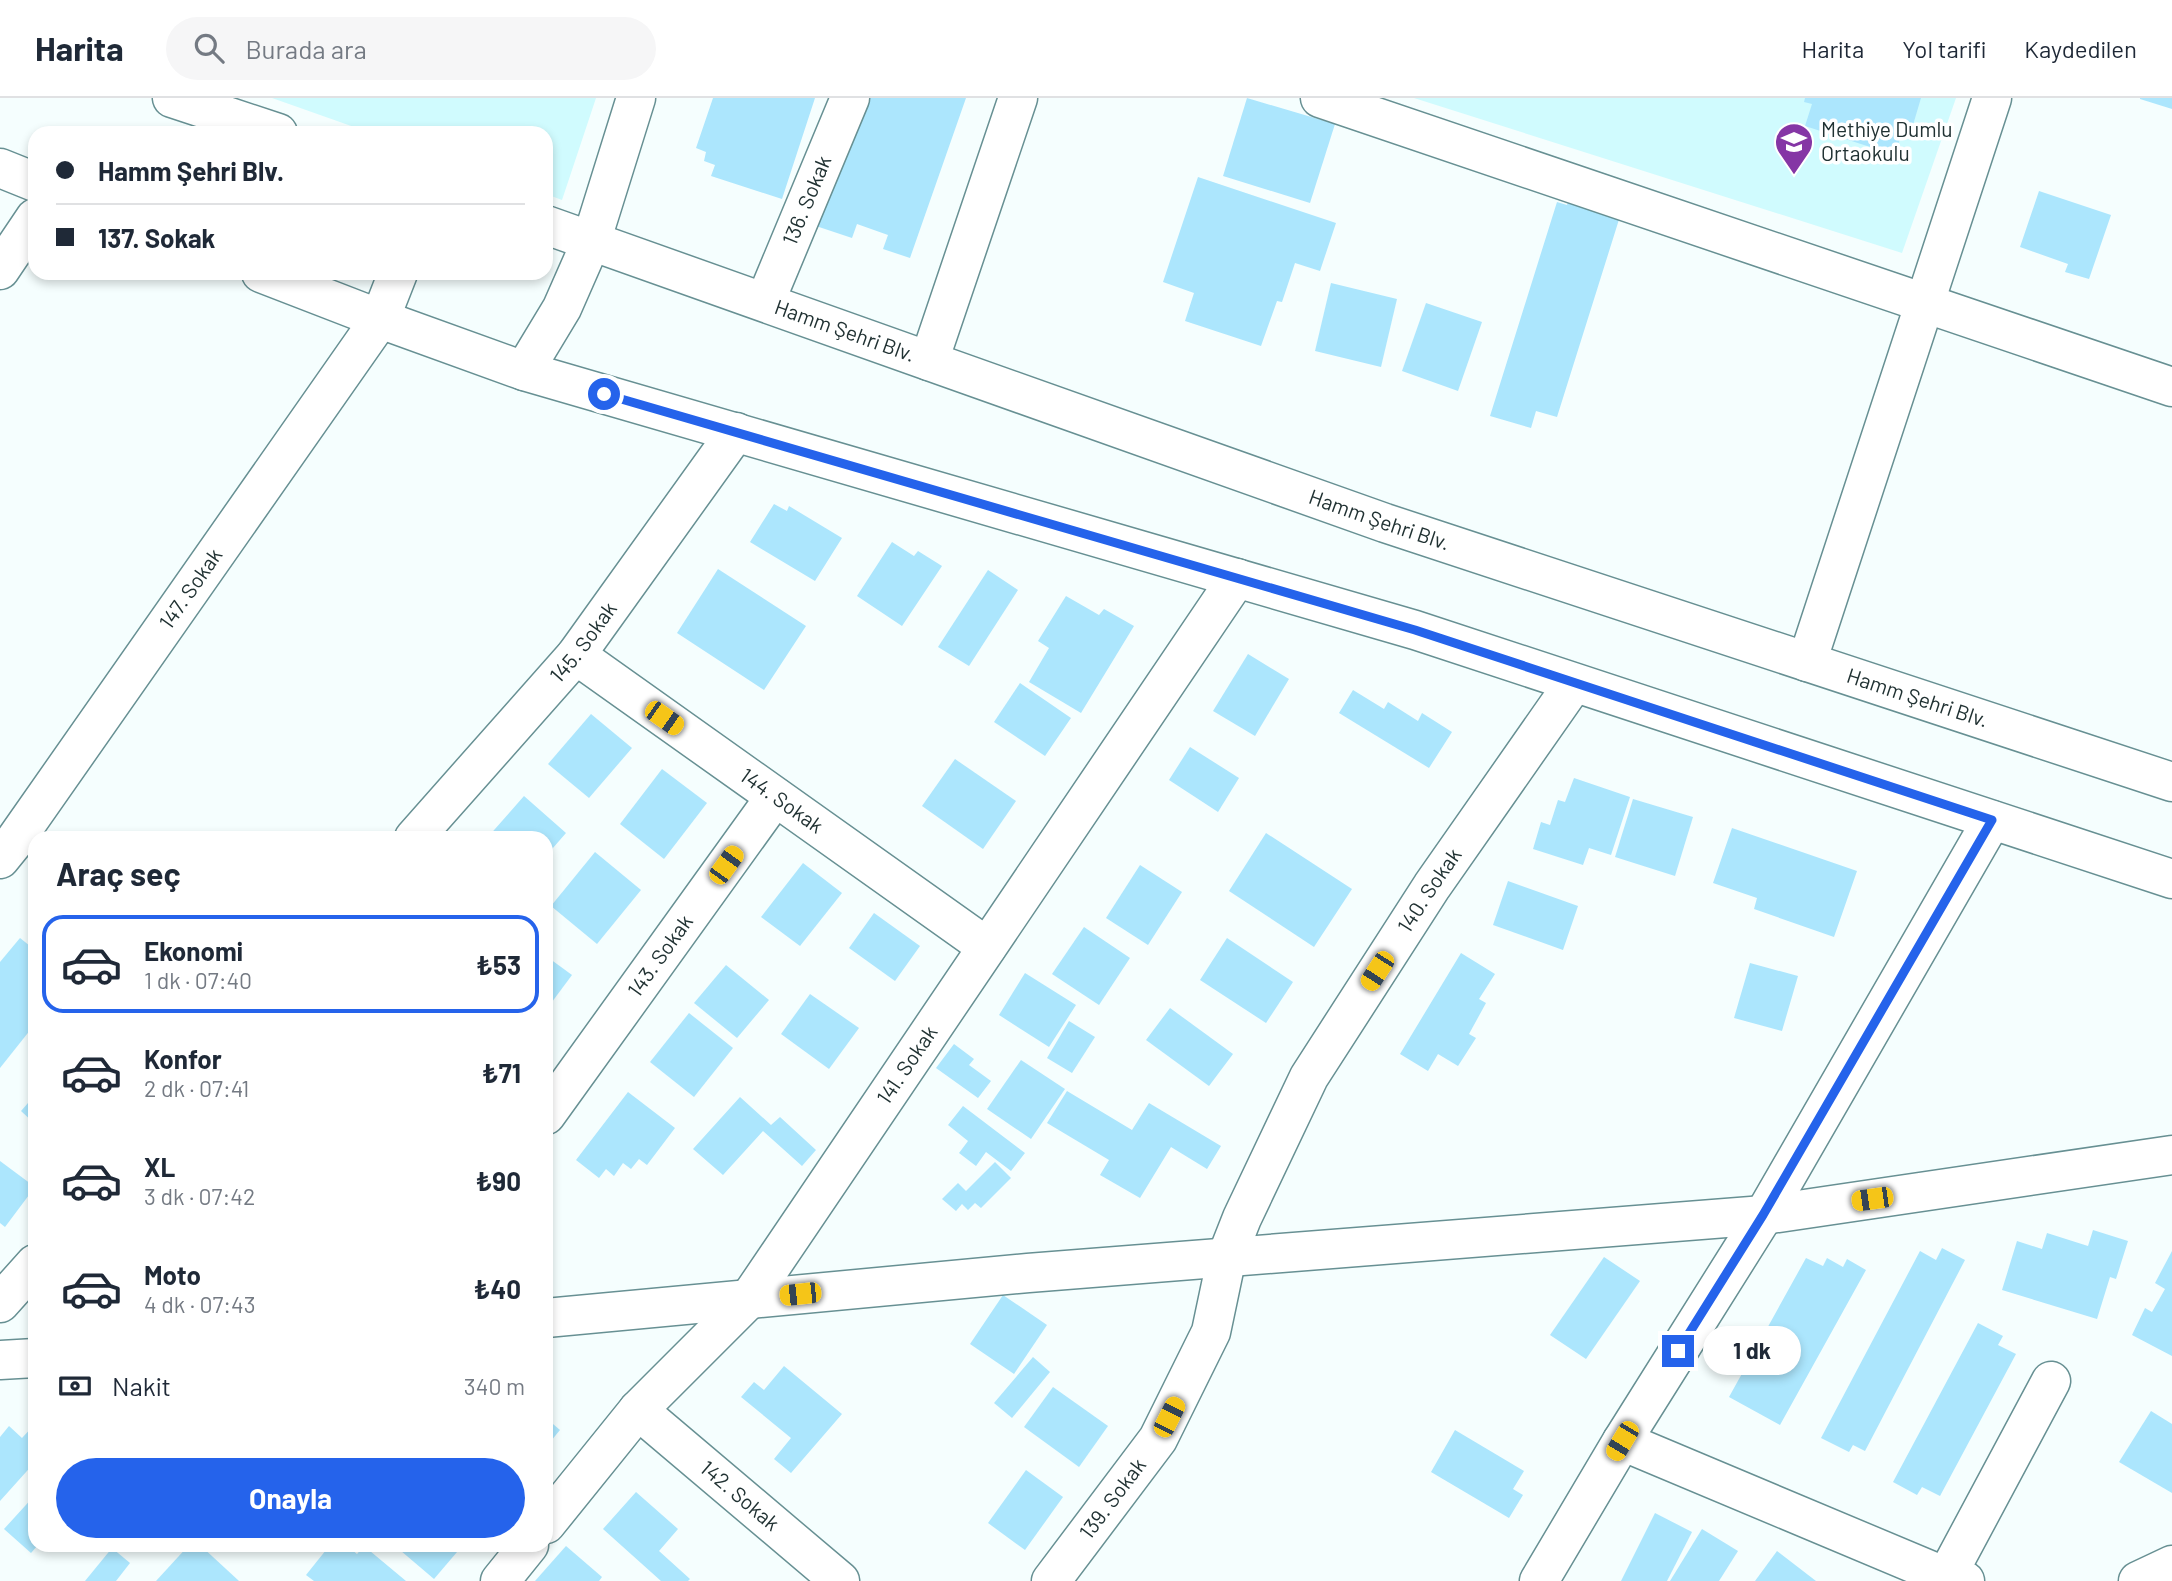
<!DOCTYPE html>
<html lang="tr">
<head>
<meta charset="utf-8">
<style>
  :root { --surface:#fff; --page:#f6f6f7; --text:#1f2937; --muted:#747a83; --line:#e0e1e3; --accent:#2563eb }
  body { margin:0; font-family:Barlow,sans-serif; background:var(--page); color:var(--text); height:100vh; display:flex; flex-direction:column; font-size:26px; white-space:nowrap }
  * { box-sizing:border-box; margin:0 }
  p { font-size:23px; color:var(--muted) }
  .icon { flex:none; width:38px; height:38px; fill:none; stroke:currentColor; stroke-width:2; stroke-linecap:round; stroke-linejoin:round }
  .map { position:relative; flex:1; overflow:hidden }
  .sheet { position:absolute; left:28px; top:733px; width:525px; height:721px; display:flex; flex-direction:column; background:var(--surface); border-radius:21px; box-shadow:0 4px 10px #0003 }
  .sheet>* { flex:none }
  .hud { position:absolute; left:28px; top:28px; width:525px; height:154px; border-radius:21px; box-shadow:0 4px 10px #0003; display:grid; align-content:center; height:154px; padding:0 28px; background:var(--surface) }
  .end { position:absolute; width:32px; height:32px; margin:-16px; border:9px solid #2563eb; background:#fff; box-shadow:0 0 0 4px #fff }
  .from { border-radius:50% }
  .bubble { position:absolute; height:49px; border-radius:24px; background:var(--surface); box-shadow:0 4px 10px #0003; font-size:23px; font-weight:700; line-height:49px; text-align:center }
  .car { position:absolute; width:21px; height:42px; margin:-21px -10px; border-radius:9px; box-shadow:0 0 5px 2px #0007; background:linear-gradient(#f5c518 24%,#345 0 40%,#f5c518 0 76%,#345 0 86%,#f5c518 0) }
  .hud b { display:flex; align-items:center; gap:24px; height:66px; font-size:26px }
  .hud b+b { border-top:2px solid var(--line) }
  .hud i { width:18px; height:18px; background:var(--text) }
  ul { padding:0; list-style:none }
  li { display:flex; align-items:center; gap:21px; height:98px; margin:0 14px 10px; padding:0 14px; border:4px solid transparent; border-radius:21px }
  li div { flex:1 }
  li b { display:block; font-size:26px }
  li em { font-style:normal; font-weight:700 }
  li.selected { border-color:var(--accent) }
  li>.icon { width:63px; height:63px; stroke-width:1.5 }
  h2 { padding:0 28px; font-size:32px; line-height:84px }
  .pay { display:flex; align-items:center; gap:18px; height:77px; padding:0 28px; font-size:26px }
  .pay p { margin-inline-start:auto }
  .action { display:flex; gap:14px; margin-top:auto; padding:14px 28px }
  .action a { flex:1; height:80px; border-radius:42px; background:var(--accent); color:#fff; font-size:28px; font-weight:700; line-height:80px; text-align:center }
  header { display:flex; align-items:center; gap:42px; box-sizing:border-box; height:98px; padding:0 35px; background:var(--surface); border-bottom:2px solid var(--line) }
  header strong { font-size:33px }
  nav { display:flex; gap:38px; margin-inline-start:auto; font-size:24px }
  .search { width:490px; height:63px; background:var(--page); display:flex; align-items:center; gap:18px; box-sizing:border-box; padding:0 24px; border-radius:38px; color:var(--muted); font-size:26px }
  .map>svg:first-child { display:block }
</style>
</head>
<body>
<header>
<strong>Harita</strong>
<div class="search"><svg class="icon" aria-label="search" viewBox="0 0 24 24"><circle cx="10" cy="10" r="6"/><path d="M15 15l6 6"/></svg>Burada ara</div>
<nav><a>Harita</a><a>Yol tarifi</a><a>Kaydedilen</a></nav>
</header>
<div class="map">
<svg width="2172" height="1483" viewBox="0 0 2172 1483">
  <rect width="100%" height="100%" fill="#f5fefe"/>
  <!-- built -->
  <g fill="#d0fbfe">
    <polygon points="272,0 596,0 562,102 546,96 546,35 371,35"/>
    <polygon points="1414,0 1956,0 1902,155"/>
  </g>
  <!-- building -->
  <g fill="#ace6fd">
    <polygon points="713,0 815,0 782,101 711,78 715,67 704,63 706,54 696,50"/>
    <polygon points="857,0 966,0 910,160 883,151 888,137 857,126 852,140 813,127"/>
    <polygon points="1247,0 1335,26 1310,105 1223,78"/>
    <polygon points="1805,0 1921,0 1910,37 1902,34 1895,57 1805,28 1812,6 1804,4"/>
    <polygon points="2140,0 2172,0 2172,11 2140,1"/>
    <polygon points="1198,79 1336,125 1320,173 1295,165 1282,204 1277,203 1261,248 1185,223 1194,195 1163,184"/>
    <polygon points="2039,93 2111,117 2089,181 2065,174 2068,166 2020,149"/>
    <polygon points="1571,96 1622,112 1557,319 1536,313 1531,330 1490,318 1557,104 1567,107"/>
    <polygon points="1331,185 1397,201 1381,269 1315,253"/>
    <polygon points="1426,205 1482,224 1458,293 1402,273"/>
    <polygon points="774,406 787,413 789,408 842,440 815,483 750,444"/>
    <polygon points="892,444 914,458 918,453 942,468 902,528 857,498"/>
    <polygon points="718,471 806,528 764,592 677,535"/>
    <polygon points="988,472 1018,492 969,568 938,549"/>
    <polygon points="1066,498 1099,517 1104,511 1134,528 1081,615 1029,584 1049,550 1038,543"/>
    <polygon points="1248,556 1289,581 1255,638 1213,613"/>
    <polygon points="1020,585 1071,620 1045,658 994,624"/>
    <polygon points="1353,592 1384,611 1388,604 1418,623 1422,615 1452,634 1429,670 1339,615"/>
    <polygon points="591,616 632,650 589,700 548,666"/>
    <polygon points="1190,649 1239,680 1218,714 1169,682"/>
    <polygon points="955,661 1016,703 983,751 922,708"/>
    <polygon points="662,671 707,705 664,761 620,726"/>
    <polygon points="1574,680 1630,699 1611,757 1589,750 1583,767 1533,751 1541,724 1550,727 1558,702 1565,704"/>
    <polygon points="524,698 566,735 546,758 546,740 487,740"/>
    <polygon points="1633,701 1693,719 1675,778 1615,759"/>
    <polygon points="1732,730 1857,773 1834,839 1754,811 1757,800 1713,785"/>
    <polygon points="1266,735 1352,791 1314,849 1229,793"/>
    <polygon points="595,754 641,792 597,846 551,808"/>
    <polygon points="803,765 842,795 800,848 761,819"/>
    <polygon points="1140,767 1182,794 1148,847 1106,820"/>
    <polygon points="1508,783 1578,808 1563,852 1493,827"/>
    <polygon points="874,815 920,848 895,883 849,850"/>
    <polygon points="1084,829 1130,860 1099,907 1052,876"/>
    <polygon points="20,840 35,852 35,926 0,970 0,864"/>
    <polygon points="1227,840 1293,884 1266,925 1200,882"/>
    <polygon points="1461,855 1495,876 1479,901 1486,905 1469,936 1476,940 1458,968 1438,956 1428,973 1400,956"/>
    <polygon points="546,858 572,877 546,912"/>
    <polygon points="1750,865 1798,878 1782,933 1734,920"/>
    <polygon points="726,867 769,902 737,940 694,905"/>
    <polygon points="1025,875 1076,907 1049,949 999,917"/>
    <polygon points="810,896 859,930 829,971 781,936"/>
    <polygon points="1170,910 1233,956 1209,988 1146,942"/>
    <polygon points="689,915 733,950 694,999 650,964"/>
    <polygon points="1069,923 1095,939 1072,975 1047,960"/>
    <polygon points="954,946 974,961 969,967 991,983 978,1000 936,970"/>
    <polygon points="1021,962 1065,991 1031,1041 987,1011"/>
    <polygon points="1067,993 1132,1032 1149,1005 1221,1048 1207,1071 1171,1049 1140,1100 1100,1077 1109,1062 1047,1025"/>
    <polygon points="628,994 675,1030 647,1067 639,1061 631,1071 623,1065 614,1078 606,1071 599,1080 576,1062"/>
    <polygon points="35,997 35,1026 21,1013"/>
    <polygon points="740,999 771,1027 780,1019 816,1052 802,1068 763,1033 723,1077 693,1051"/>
    <polygon points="963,1008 1025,1055 1011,1073 986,1054 976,1068 959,1055 968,1043 948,1027"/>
    <polygon points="0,1063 35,1089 5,1129 0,1125"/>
    <polygon points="995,1064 1011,1080 981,1110 975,1105 968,1112 962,1106 956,1113 942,1101 958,1085 966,1093"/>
    <polygon points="2093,1132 2128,1143 2116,1181 2110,1179 2097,1221 2002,1192 2017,1143 2042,1151 2047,1135 2088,1148"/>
    <polygon points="1942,1150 1965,1162 1865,1353 1853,1347 1849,1354 1821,1340 1920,1153 1936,1162"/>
    <polygon points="2172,1153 2172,1258 2132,1237 2145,1210 2152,1214 2165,1191 2155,1185"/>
    <polygon points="1604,1159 1640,1183 1586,1261 1550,1237"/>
    <polygon points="1806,1160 1823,1168 1827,1160 1843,1169 1847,1161 1866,1172 1780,1327 1729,1299"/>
    <polygon points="1003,1197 1047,1227 1014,1276 970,1246"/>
    <polygon points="1978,1225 2003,1238 1998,1247 2016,1256 1940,1398 1922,1389 1917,1397 1893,1384"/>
    <polygon points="1033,1259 1050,1274 1012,1320 994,1305"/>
    <polygon points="784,1268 842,1316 791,1375 774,1361 791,1340 741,1299 754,1284 764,1292"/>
    <polygon points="1053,1289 1108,1328 1079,1369 1024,1329"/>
    <polygon points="2151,1313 2172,1326 2172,1395 2119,1364"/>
    <polygon points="546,1320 560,1332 546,1349"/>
    <polygon points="35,1326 35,1364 0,1403 0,1339 9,1328 22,1340"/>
    <polygon points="1455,1332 1524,1373 1513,1391 1523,1397 1509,1420 1431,1374"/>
    <polygon points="1026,1372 1063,1399 1025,1452 988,1425"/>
    <polygon points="636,1394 678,1431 659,1453 690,1481 688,1483 661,1483 603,1431"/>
    <polygon points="35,1397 35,1447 38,1447 31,1455 4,1431"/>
    <polygon points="1655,1415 1692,1434 1667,1483 1621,1483"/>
    <polygon points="1702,1431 1738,1453 1719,1483 1670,1483"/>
    <polygon points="189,1447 200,1447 239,1483 156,1483"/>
    <polygon points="330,1447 346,1447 357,1456 364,1448 406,1483 314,1483 306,1477"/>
    <polygon points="394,1447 463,1447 434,1481"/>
    <polygon points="566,1448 602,1479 599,1483 535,1483"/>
    <polygon points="112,1450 130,1465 116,1483 85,1483"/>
    <polygon points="1777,1453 1816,1483 1755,1483"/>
  </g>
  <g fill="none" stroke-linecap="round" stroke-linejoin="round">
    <defs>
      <g id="minor">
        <polyline points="1320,0 2172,289"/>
        <polyline points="591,144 636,0"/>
        <polyline points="0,172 35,120"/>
        <path id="s1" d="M765 204 850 0"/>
        <polyline points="929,263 1018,0"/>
        <path id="s2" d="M576 557 987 849"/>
        <polyline points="1807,564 1992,0"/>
        <path id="s3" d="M414 740 576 557 736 334"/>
        <path id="s4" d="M0 761 13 745 380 221"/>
        <path id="s5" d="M546 1017 775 699"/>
        <polyline points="0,1205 35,1166"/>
        <polyline points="546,1220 1028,1175 1764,1117 2172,1057"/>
        <polyline points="0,1262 35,1260"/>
        <path id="s6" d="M638 1312 840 1483"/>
        <polyline points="1622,1343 1946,1479 1965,1483"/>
        <path id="s7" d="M546 1426 638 1312 749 1201 1237 480"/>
        <polyline points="500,1483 529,1447"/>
        <path id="s8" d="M1051 1483 1158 1341 1211 1234 1227 1158 1242 1120 1309 979 1432 788 1574 585"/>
        <polyline points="1539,1483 1622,1343 1764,1117 1992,722"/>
        <polyline points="1944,1483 2051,1283"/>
        <polyline points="2138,1483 2172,1467"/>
      </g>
      <g id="major">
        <polyline points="172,0 278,35"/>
        <polyline points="0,70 35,84"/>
        <path id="s9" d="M546 127 1385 425 2172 684"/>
        <polyline points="261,175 380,221 524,273 1415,532 2172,781"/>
        <polyline points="380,221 398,175"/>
        <polyline points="524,273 562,210 591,144"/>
      </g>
    </defs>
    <!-- minor casing -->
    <use href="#minor" stroke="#679093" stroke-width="41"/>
    <!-- major casing -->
    <use href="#major" stroke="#679093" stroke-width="41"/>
    <!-- minor -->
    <use href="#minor" stroke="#fff" stroke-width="38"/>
    <!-- major -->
    <use href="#major" stroke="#fff" stroke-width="38"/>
  </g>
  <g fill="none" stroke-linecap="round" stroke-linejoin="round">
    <!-- route -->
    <polyline stroke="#2563eb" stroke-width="9" points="604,296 1415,532 1992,722 1763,1117 1678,1253"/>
  </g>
  <!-- icons -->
  <defs>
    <symbol id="school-pin" viewBox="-11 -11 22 30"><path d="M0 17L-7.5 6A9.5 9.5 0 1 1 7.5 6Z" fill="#8536a5" stroke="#fff"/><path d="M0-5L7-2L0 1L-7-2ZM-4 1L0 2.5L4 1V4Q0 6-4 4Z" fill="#fff"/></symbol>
  </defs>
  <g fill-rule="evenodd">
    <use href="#school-pin" x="1772" y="22" width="44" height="60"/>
  </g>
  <g text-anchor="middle" stroke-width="7" stroke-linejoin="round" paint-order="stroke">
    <!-- poi labels -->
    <g font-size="21" fill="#213233" stroke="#fff" text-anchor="start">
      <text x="1821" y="39">Methiye Dumlu<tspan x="1821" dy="24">Ortaokulu</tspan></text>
    </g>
    <!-- street labels -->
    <g font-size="21" fill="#213233" stroke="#fff">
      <text dy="7" stroke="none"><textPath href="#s1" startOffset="110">136. Sokak</textPath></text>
      <text dy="7" stroke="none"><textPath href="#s9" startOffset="317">Hamm Şehri Blv.</textPath></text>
      <text dy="7" stroke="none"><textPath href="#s9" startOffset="884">Hamm Şehri Blv.</textPath></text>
      <text dy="7" stroke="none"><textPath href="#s4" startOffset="331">147. Sokak</textPath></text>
      <text dy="7" stroke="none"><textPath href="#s3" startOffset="259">145. Sokak</textPath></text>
      <text dy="7" stroke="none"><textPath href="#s9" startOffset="1451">Hamm Şehri Blv.</textPath></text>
      <text dy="7" stroke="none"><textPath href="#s2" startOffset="252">144. Sokak</textPath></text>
      <text dy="7" stroke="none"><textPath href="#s8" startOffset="794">140. Sokak</textPath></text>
      <text dy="7" stroke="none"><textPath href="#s5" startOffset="196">143. Sokak</textPath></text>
      <text dy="7" stroke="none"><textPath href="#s7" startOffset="586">141. Sokak</textPath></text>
      <text dy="7" stroke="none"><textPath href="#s6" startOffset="133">142. Sokak</textPath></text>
      <text dy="7" stroke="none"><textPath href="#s8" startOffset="103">139. Sokak</textPath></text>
    </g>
  </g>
</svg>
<i class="end from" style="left:604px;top:296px"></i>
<i class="end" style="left:1678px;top:1253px"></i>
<div class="bubble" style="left:1703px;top:1228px;width:98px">1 dk</div>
<i class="car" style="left:664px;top:620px;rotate:125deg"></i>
<i class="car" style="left:726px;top:767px;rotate:36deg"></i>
<i class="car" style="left:1377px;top:873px;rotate:213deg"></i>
<i class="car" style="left:1872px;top:1101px;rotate:262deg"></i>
<i class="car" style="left:800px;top:1196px;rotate:264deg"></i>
<i class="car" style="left:1169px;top:1319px;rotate:27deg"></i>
<i class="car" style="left:1622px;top:1343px;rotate:211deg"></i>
<div class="hud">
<b><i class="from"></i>Hamm Şehri Blv.</b>
<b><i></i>137. Sokak</b>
</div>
<section class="sheet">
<h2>Araç seç</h2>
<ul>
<li class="selected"><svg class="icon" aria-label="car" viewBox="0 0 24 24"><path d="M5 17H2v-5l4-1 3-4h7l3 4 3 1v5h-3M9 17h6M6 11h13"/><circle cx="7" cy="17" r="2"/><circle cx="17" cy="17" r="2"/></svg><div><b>Ekonomi</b><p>1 dk · 07:40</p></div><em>₺53</em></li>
<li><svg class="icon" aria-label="car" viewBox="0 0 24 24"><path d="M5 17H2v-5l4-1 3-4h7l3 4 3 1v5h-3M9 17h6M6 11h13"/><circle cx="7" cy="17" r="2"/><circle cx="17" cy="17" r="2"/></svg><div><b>Konfor</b><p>2 dk · 07:41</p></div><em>₺71</em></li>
<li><svg class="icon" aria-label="car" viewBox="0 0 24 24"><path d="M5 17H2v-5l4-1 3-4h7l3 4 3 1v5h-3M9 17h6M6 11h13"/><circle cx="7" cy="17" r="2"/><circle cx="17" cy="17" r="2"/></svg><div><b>XL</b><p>3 dk · 07:42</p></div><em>₺90</em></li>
<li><svg class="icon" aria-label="car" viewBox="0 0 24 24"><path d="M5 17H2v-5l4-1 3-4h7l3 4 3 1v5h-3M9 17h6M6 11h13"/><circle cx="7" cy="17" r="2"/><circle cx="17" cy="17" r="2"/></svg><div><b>Moto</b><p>4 dk · 07:43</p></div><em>₺40</em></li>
</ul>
<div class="pay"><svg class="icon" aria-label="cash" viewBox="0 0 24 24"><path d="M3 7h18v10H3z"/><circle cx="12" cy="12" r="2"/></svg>Nakit<p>340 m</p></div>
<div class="action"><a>Onayla</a></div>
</section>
</div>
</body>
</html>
